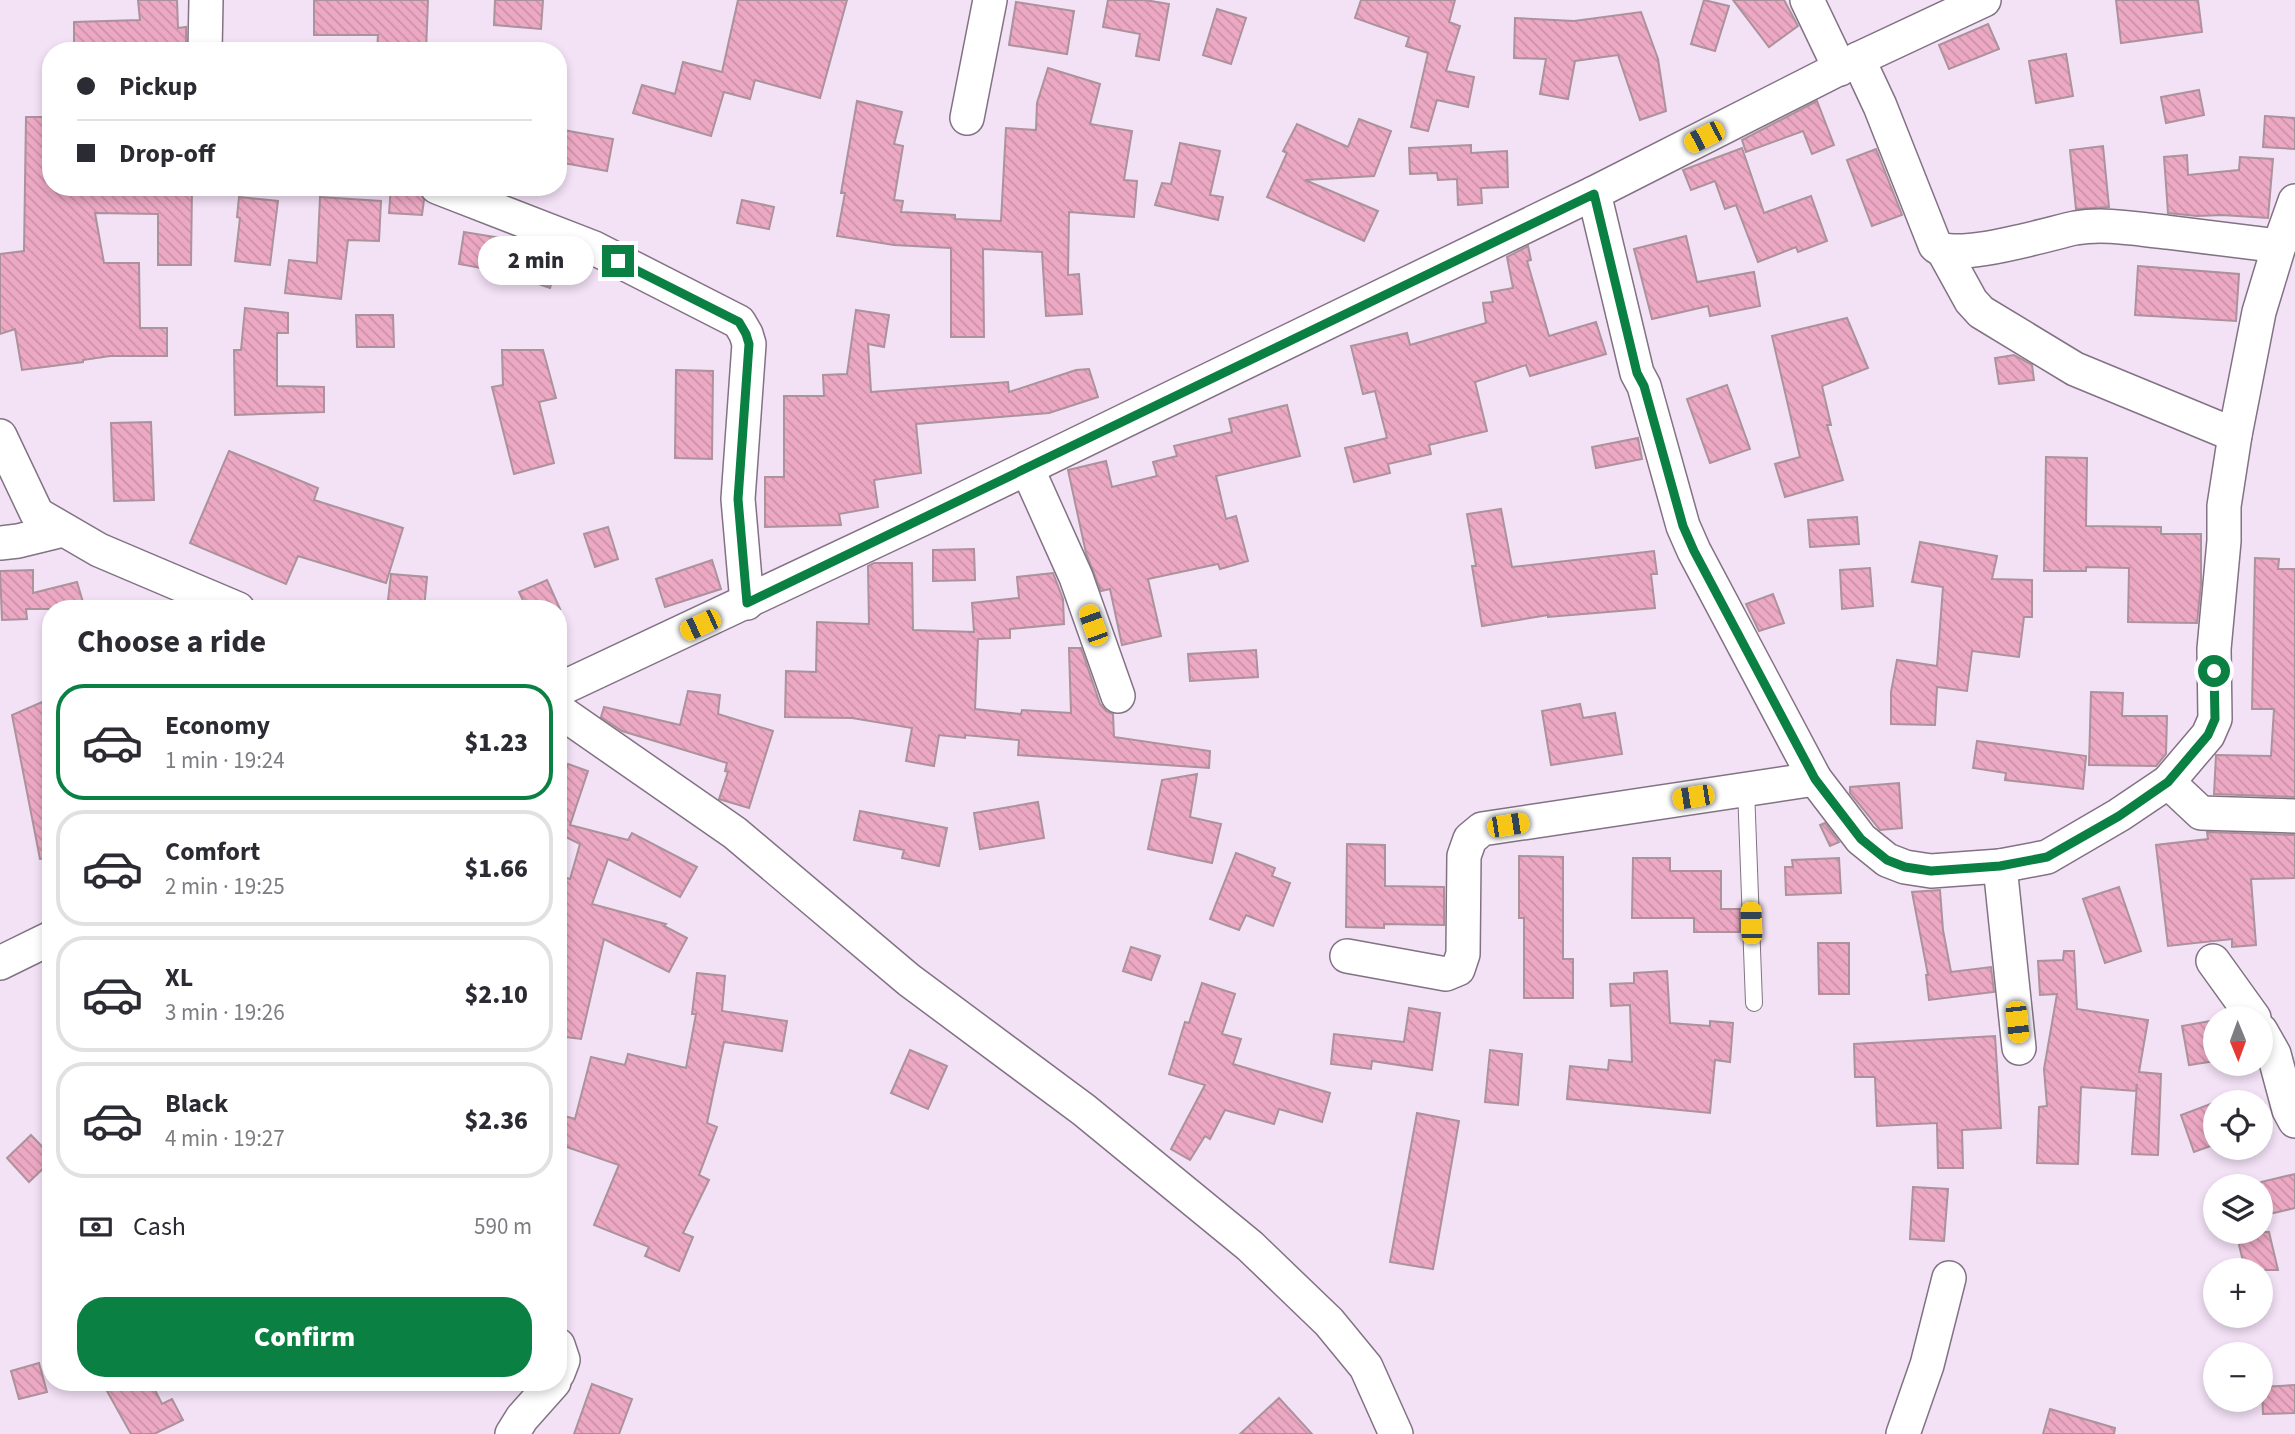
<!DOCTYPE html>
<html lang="en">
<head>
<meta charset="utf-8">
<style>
  :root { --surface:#fff; --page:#f2f2f3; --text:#2b2b33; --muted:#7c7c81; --line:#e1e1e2; --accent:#0b8043 }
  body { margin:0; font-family:"Source Sans 3",sans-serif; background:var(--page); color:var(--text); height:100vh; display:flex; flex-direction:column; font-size:26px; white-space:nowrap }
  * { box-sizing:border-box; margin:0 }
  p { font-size:23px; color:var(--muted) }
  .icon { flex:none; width:38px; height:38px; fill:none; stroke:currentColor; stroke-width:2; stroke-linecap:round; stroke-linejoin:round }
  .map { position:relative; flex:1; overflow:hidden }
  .side { position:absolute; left:42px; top:600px; width:525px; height:791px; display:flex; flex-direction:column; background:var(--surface); border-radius:28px; box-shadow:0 4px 10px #0003 }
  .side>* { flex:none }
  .top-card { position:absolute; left:42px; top:42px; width:525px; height:154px; border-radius:28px; box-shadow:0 4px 10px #0003; display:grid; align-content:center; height:154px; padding:0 35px; background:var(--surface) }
  .needle { width:46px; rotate:179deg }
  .buttons { position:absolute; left:2203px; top:1006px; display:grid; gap:14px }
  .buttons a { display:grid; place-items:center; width:70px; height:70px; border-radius:50%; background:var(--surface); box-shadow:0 4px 10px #0003; font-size:35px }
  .end { position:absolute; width:32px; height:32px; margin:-16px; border:9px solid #0b8043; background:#fff; box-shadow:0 0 0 4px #fff }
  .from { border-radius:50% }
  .bubble { position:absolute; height:49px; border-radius:24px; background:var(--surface); box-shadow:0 4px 10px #0003; font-size:23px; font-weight:800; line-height:49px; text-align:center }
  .car { position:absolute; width:21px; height:42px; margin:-21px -10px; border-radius:9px; box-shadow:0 0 5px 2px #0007; background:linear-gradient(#f5c518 24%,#345 0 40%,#f5c518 0 76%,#345 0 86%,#f5c518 0) }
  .top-card b { display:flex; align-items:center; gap:24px; height:66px; font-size:26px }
  .top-card b+b { border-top:2px solid var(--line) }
  .top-card i { width:18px; height:18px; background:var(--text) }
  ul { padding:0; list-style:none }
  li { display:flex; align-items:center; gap:21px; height:116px; margin:0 14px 10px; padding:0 21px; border:4px solid var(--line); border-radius:28px }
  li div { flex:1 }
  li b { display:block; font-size:26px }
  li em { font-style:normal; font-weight:800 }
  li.selected { border-color:var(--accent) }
  li>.icon { width:63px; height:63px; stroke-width:1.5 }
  h2 { padding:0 35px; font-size:32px; line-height:84px }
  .pay { display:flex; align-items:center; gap:18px; height:77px; padding:0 35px; font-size:26px }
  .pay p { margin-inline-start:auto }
  .button { display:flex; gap:14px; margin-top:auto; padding:14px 35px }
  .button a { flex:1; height:80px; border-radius:28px; background:var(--accent); color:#fff; font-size:28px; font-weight:800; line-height:80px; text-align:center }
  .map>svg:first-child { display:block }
</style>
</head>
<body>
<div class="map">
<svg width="2295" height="1434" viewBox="0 0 2295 1434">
  <defs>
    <pattern id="building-back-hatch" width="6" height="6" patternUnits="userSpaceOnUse" patternTransform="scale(1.75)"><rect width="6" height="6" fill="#eda9c4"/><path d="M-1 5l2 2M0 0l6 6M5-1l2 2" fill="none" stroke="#cb91a8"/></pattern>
  </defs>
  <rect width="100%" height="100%" fill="#f3e1f6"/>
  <!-- building -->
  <g fill="url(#building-back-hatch)" stroke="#ab929b" stroke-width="2">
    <polygon points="138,0 177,0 178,28 186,27 186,51 74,50 74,22 140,20"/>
    <polygon points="314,0 428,0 426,51 377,51 378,35 314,35"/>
    <polygon points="495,0 543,0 541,29 494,25"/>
    <polygon points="738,0 847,0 820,98 755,80 750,99 724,92 711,136 633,113 642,85 675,94 683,62 722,72"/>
    <polygon points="1108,0 1145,0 1169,4 1159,60 1136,56 1140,34 1103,27"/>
    <polygon points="1361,0 1455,0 1449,22 1460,26 1446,71 1474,77 1468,107 1437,100 1428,131 1411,127 1428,53 1406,46 1409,37 1355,18"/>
    <polygon points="1704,0 1729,6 1715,51 1691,44"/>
    <polygon points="1733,0 1784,0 1798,26 1769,47"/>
    <polygon points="2116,0 2198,0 2202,32 2121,43"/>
    <polygon points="1016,2 1074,11 1067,54 1009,45"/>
    <polygon points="1217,9 1246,18 1231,64 1203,55"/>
    <polygon points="1641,12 1658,59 1666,111 1640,120 1618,55 1575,61 1568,99 1540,94 1546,59 1514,58 1515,18 1574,21"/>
    <polygon points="1988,24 1999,49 1949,69 1939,45"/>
    <polygon points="2066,54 2073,96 2036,103 2029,61"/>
    <polygon points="1048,68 1100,84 1090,124 1132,131 1124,180 1137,181 1134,217 1069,212 1068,275 1079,274 1082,314 1046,316 1042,252 983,249 984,337 951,337 951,248 894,245 837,236 845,193 841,193 857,101 902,112 894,144 903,146 894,200 903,201 901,212 955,215 955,219 1001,221 1006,128 1036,130 1037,103"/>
    <polygon points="2199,90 2204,115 2166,123 2161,97"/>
    <polygon points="1817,101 1834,145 1812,154 1803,131 1746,152 1742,140"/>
    <polygon points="2265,116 2295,118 2295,149 2263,147"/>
    <polygon points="26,117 51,117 51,187 192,187 191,265 158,265 158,214 95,213 104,263 139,263 140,328 167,328 167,356 110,356 83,360 83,362 22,370 15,329 0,334 0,254 24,251"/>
    <polygon points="1359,119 1391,131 1374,176 1305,180 1378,211 1364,241 1267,197 1287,153 1283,151 1297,124 1348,147"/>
    <polygon points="558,129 613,139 607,171 558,162"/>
    <polygon points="1180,143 1220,151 1210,195 1223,197 1218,220 1155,205 1162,183 1171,184"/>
    <polygon points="1471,145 1471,153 1507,151 1508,187 1481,188 1482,203 1458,205 1457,179 1438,180 1437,173 1410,174 1409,148"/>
    <polygon points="2103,146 2109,207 2076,209 2070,150"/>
    <polygon points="1742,148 1764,213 1811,196 1827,241 1798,252 1796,247 1758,262 1736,205 1725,209 1715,181 1691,190 1683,170"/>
    <polygon points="1876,149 1902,215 1872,226 1847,160"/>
    <polygon points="2187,155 2188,175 2239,170 2240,157 2273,159 2268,218 2222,215 2197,216 2168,213 2164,157"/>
    <polygon points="391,187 418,187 424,200 422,215 389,213"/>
    <polygon points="239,197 278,201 270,265 235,261 240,218 237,217"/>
    <polygon points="320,197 381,201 379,241 348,240 341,299 285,293 289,260 317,263"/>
    <polygon points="742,200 774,207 769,229 737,223"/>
    <polygon points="464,232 525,242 560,256 550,288 503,272 459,264"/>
    <polygon points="1686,236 1697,282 1754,272 1760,306 1710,316 1708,306 1652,319 1634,249"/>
    <polygon points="1528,246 1531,260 1527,261 1549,336 1596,322 1606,354 1530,376 1526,365 1475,382 1487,431 1429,445 1431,454 1388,464 1390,473 1354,482 1345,448 1387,438 1375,391 1363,394 1351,346 1407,333 1410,345 1486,323 1483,303 1493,302 1491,292 1513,288 1507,257"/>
    <polygon points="2138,266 2239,274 2236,321 2135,315"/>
    <polygon points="245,308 288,313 288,333 277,333 277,386 324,387 324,412 235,415 234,350 241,350"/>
    <polygon points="856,310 889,315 884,347 868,344 871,392 1008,382 1009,392 1076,370 1089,369 1098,397 1049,413 916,424 921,473 874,480 878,507 839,514 841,525 765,527 765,477 784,477 784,396 824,396 823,375 847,374"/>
    <polygon points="356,315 393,315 394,347 357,347"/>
    <polygon points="1847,318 1868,368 1822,386 1831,425 1827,425 1843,480 1785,497 1775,464 1800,457 1772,336"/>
    <polygon points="502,350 543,350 556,398 539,402 554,463 514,474 492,387 503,385"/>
    <polygon points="2014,355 2032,365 2034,380 1999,384 1995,358"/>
    <polygon points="676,370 713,371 712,459 675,458"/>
    <polygon points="1727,385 1750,449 1710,463 1687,399"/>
    <polygon points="1287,405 1300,456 1216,476 1226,519 1236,516 1248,561 1220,569 1218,564 1148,579 1161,636 1122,645 1110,589 1101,591 1086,553 1068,470 1106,461 1112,487 1157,476 1153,462 1177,456 1174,446 1232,432 1229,419"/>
    <polygon points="151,422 154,500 114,501 111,423"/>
    <polygon points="1638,438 1642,459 1596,468 1592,447"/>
    <polygon points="229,451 318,488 314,500 403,528 386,583 298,556 286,584 190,543"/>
    <polygon points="2046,457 2087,458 2086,526 2161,527 2161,534 2201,534 2201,584 2197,623 2128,622 2129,568 2086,567 2086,571 2044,571"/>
    <polygon points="1501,509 1512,567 1654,551 1657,574 1651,574 1655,608 1548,617 1548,615 1482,626 1472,566 1476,566 1467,514"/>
    <polygon points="1857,517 1859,544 1810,547 1808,520"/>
    <polygon points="608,527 618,559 595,567 584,534"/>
    <polygon points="1920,542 1997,556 1992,579 2032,580 2032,617 2024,617 2019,657 1972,651 1967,691 1937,687 1935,725 1891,724 1891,692 1897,660 1937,666 1943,587 1912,582"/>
    <polygon points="974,549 975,580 933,581 933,550"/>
    <polygon points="2255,558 2279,559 2278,569 2295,569 2295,797 2214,794 2216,755 2271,756 2274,709 2252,709"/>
    <polygon points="712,560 721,589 665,607 656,579"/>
    <polygon points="874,563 912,563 913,630 974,632 972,603 1019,598 1017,577 1053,573 1063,599 1064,624 1010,629 1010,638 978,639 975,709 1021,714 1022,710 1071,713 1069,648 1081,648 1100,704 1106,711 1113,714 1114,737 1210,751 1209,768 1018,755 1019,740 965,735 965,738 939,735 934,766 906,761 912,728 852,718 785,717 786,671 816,672 817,622 869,624 868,566"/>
    <polygon points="1870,568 1873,606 1842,609 1840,570"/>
    <polygon points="33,570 33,593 77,582 85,609 26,609 27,619 2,620 0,571"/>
    <polygon points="391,574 427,577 424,609 387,609"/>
    <polygon points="547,580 560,609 527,609 519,592"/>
    <polygon points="1773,594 1784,623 1759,631 1746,604"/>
    <polygon points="1256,650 1258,677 1190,681 1188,654"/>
    <polygon points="688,691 720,695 718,714 773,731 749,808 719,799 728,772 725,771 727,763 622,731 601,717 604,707 680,725"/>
    <polygon points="2091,692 2123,693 2122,716 2167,716 2166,754 2156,766 2089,765"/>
    <polygon points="42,702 51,720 51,858 40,859 12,715"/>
    <polygon points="1580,704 1583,718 1615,713 1622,754 1551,765 1542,711"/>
    <polygon points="1977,741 2086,756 2083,789 2005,780 2006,773 1973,768"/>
    <polygon points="568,764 588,771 570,825 628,840 632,833 697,867 680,897 608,859 592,904 666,924 664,926 687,938 669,972 604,939 581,1039 558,1036 558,891 563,877 570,879 580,844 566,837 562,848 558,847 558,772 564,774"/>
    <polygon points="1197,774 1190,817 1221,824 1212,863 1148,849 1162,780"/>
    <polygon points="1899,783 1902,828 1880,830 1850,793 1850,787"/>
    <polygon points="1038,802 1044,838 980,849 974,813"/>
    <polygon points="860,811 947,828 939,866 902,858 904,850 854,840"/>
    <polygon points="1825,823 1839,842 1830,846 1820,825"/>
    <polygon points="2207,832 2295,835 2295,878 2251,879 2256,945 2232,947 2232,939 2168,946 2156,845 2208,839"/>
    <polygon points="1347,844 1385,845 1385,886 1444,887 1444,925 1384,924 1384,928 1346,927"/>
    <polygon points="1236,853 1275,868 1272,876 1290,883 1273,926 1246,915 1239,930 1210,919"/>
    <polygon points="1519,856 1563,857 1563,959 1573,959 1573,998 1524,998 1524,918 1519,918"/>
    <polygon points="1633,858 1670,858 1670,871 1721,871 1721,909 1740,909 1740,932 1694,932 1694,918 1632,918"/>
    <polygon points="1839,858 1841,893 1786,895 1785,867 1793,867 1792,860"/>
    <polygon points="2119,887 2141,951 2105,963 2083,899"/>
    <polygon points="1940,890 1943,930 1951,972 1991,967 1994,992 1929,1000 1926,975 1928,975 1912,892"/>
    <polygon points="1818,943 1849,943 1849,994 1819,994"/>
    <polygon points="1131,947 1160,956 1151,980 1123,971"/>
    <polygon points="2064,951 2074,951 2077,1009 2148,1020 2139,1072 2161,1074 2158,1155 2132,1154 2137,1084 2136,1091 2081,1087 2078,1164 2037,1163 2039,1107 2047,1106 2044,1069 2057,994 2040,995 2038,961 2063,960"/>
    <polygon points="1667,971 1670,1023 1710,1026 1710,1021 1733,1023 1730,1062 1715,1060 1710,1113 1567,1099 1570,1066 1608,1070 1609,1060 1632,1062 1630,1005 1611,1006 1610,984 1634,983 1634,973"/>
    <polygon points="697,973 725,976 722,1011 787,1021 782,1051 724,1042 707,1123 717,1127 699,1175 709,1180 683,1233 693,1237 679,1271 645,1256 649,1247 594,1225 619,1165 558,1144 558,1114 575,1119 591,1057 625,1065 628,1054 686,1068 696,1014 692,1014"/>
    <polygon points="1202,983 1235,994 1222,1034 1241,1039 1233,1064 1330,1093 1322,1122 1279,1109 1274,1124 1225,1110 1210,1139 1205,1136 1190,1160 1171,1149 1205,1085 1169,1074 1185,1022 1189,1023"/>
    <polygon points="1409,1008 1440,1013 1432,1070 1372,1061 1371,1069 1331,1064 1334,1034 1404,1042"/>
    <polygon points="2216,1020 2216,1061 2189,1065 2182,1026"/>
    <polygon points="1995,1036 2001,1128 1962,1130 1963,1168 1938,1168 1937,1123 1877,1126 1875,1077 1855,1077 1854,1044"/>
    <polygon points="910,1050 947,1066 928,1109 891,1093"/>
    <polygon points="1490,1050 1522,1054 1518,1105 1485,1102"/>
    <polygon points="2216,1102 2216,1144 2194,1152 2181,1115"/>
    <polygon points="1417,1113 1459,1121 1433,1269 1390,1262"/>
    <polygon points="31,1135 51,1156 51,1161 29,1182 7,1158"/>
    <polygon points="2295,1174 2295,1208 2261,1216 2261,1182"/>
    <polygon points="1913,1187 1948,1189 1944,1241 1910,1239"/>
    <polygon points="2236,1232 2269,1232 2278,1270 2245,1270"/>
    <polygon points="39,1363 47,1392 19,1399 11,1371"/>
    <polygon points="102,1382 151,1382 162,1404 172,1399 183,1420 154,1434 131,1434"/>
    <polygon points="592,1384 632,1399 619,1434 574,1434"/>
    <polygon points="2295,1385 2295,1413 2263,1414 2262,1387"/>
    <polygon points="1279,1398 1312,1434 1240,1434"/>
    <polygon points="2050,1409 2115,1428 2114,1434 2043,1434"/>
  </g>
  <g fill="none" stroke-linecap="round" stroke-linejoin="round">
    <defs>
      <polyline id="lane" points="1746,789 1754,1003"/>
      <g id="street">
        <polyline points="1807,0 1840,69"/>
        <polyline points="205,51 206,0"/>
        <path d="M1858 59 1880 106 1935 245C1950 264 2051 233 2075 228 2105 223 2136 229 2166 232 2204 237 2241 241 2279 246"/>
        <polyline points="967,118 990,0"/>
        <polyline points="437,187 594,248 739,322 746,334 749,344 738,499 747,603"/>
        <polyline points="1594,193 1637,373 1644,386 1683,526 1694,551 1815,779 1861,839 1887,860 1905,867 1931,871 2000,866 2047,857 2119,815 2168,782 2208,735 2215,719 2214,649 2224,541 2224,506 2235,435 2259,312 2279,246 2295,201"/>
        <polyline points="1944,252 1971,301 1981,312 2075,369 2235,435"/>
        <polyline points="0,436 37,514 99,550 238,609"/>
        <polyline points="1027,468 1076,577 1118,696"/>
        <polyline points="0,543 18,541 63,530"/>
        <polyline points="558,690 922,519 1594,193 1858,59 1984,0"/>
        <polyline points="558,710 735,833 909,980 1084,1110 1250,1246 1329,1322 1366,1367 1396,1434"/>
        <polyline points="2168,782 2201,813 2295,816"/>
        <polyline points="2000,866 2019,1048"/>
        <polyline points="1347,956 1446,974 1458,969 1463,954 1464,856 1470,839 1482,829 1815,779"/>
        <polyline points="2213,961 2254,1018"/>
        <polyline points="0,963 51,938"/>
        <polyline points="2261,1031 2274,1054 2289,1110 2295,1121"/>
        <polyline points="558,1345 563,1360 558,1373"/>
        <polyline points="512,1434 522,1418 554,1382"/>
        <polyline points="1903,1434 1927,1365 1949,1278"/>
      </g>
    </defs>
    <!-- lane casing -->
    <use href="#lane" stroke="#827284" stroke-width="18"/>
    <!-- street casing -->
    <use href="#street" stroke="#827284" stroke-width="36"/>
    <!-- lane -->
    <use href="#lane" stroke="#fff" stroke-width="16"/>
    <!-- street -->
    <use href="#street" stroke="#fff" stroke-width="33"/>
  </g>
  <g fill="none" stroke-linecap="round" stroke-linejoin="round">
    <!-- route -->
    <polyline stroke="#0b8043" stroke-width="9" points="618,261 739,322 746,334 749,344 738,499 747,603 1594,194 1637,373 1644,386 1683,526 1694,551 1815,779 1861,839 1887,860 1905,867 1931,871 2000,866 2047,857 2119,816 2168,782 2208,735 2215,719 2214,671"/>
  </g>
</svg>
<div class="buttons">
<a><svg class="needle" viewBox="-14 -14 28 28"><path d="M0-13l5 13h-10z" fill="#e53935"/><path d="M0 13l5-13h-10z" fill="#7c7c81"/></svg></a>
<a><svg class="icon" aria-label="locate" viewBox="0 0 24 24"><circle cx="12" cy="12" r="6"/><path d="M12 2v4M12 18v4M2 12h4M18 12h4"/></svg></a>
<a><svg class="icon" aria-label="layers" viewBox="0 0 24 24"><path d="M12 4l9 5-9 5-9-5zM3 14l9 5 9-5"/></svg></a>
<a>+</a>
<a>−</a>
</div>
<i class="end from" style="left:2214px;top:671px"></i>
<i class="end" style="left:618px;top:261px"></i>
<div class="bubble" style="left:478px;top:236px;width:116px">2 min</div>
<i class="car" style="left:1704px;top:137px;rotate:243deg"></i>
<i class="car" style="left:700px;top:625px;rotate:245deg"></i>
<i class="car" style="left:1093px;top:625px;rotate:340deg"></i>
<i class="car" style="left:1693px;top:797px;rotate:261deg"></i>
<i class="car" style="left:1508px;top:825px;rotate:81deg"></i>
<i class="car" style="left:1751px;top:923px;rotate:358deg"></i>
<i class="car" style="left:2017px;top:1022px;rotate:174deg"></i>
<div class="top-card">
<b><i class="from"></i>Pickup</b>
<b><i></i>Drop-off</b>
</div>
<section class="side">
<h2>Choose a ride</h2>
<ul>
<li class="selected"><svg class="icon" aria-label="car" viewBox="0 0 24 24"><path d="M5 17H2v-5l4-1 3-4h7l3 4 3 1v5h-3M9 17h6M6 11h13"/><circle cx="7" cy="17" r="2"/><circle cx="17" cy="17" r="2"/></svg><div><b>Economy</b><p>1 min · 19:24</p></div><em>$1.23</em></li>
<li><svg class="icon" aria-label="car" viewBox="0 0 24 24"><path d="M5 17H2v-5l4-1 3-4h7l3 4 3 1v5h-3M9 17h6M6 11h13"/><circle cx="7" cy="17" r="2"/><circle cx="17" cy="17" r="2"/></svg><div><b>Comfort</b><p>2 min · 19:25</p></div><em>$1.66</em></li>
<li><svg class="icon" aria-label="car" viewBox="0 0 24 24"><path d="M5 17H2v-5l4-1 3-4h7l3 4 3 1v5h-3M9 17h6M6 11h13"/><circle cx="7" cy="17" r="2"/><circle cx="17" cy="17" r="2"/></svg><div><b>XL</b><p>3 min · 19:26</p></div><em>$2.10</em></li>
<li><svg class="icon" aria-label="car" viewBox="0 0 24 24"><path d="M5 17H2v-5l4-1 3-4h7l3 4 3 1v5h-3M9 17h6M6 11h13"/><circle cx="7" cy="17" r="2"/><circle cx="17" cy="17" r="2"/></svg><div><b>Black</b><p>4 min · 19:27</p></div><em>$2.36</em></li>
</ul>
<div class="pay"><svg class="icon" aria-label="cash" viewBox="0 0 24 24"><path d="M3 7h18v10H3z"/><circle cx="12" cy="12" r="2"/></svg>Cash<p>590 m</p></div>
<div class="button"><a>Confirm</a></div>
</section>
</div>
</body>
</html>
